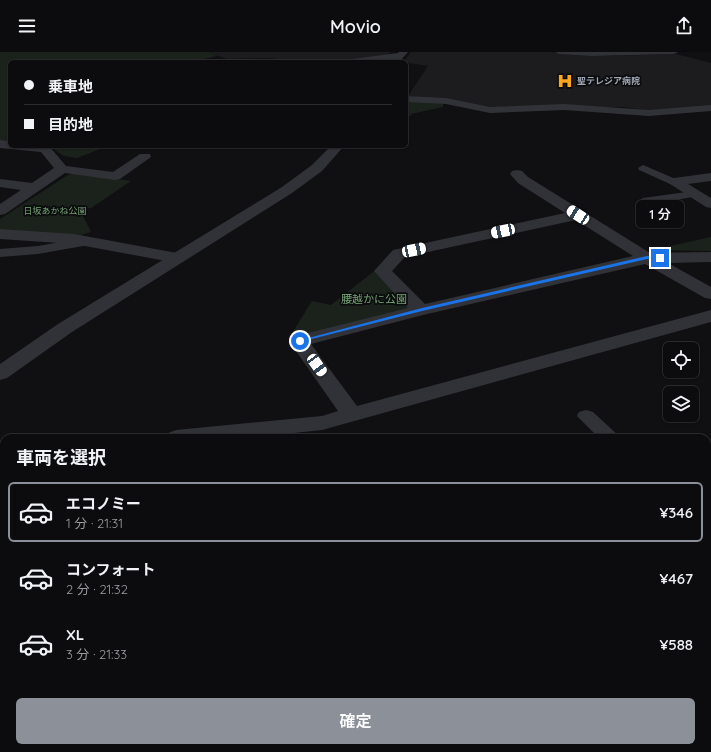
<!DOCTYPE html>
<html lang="ja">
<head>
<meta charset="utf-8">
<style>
  :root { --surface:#0c0c0e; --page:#151517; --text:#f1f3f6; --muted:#9a9b9e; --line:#2c2c2e; --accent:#8c9099 }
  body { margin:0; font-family:Quicksand,"Noto Sans JP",sans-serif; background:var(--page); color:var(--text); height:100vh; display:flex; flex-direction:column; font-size:15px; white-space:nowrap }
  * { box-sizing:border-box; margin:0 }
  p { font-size:13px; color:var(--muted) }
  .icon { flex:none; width:22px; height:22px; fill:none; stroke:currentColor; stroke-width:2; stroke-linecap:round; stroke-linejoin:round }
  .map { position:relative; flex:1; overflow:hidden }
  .drawer { position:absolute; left:0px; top:382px; width:711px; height:318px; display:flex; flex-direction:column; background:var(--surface); border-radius:12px 12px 0 0; box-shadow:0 1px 3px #0004,0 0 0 1px var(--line) }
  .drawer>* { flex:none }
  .top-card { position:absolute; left:8px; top:8px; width:400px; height:88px; border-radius:6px; box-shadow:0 1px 3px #0004,0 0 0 1px var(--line); display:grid; align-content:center; height:88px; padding:0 16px; background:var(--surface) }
  .buttons { position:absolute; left:663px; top:290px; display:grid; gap:8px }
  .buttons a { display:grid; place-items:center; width:36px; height:36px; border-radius:6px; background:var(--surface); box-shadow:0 1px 3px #0004,0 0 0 1px var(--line); font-size:20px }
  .end { position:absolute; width:18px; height:18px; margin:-9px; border:5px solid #1a73e8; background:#fff; box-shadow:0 0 0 2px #fff }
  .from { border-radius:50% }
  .bubble { position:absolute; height:28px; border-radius:6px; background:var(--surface); box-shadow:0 1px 3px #0004,0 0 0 1px var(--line); font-size:13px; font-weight:600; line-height:28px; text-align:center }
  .car { position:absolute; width:12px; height:24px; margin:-12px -6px; border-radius:5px; box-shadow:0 0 3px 1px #0007; background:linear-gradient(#fff 24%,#345 0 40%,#fff 0 76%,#345 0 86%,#fff 0) }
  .top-card b { display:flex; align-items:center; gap:14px; height:38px; font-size:15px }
  .top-card b+b { border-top:1px solid var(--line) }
  .top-card i { width:10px; height:10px; background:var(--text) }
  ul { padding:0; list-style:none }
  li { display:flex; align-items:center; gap:12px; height:60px; margin:0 8px 6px; padding:0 8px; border:2px solid transparent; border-radius:6px }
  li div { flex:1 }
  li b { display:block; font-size:15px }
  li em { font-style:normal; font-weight:600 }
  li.selected { border-color:var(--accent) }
  li>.icon { width:36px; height:36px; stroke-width:1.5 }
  h2 { padding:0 16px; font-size:18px; line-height:48px }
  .cta { display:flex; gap:8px; margin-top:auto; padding:8px 16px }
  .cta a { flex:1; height:46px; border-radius:6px; background:var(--accent); color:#fff; font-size:16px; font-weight:600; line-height:46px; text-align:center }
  header { display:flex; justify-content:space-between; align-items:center; height:52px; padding:0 16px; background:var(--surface); font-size:18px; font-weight:600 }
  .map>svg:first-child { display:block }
</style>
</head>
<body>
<header><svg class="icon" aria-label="menu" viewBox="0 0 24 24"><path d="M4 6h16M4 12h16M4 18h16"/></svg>Movio<svg class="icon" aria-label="share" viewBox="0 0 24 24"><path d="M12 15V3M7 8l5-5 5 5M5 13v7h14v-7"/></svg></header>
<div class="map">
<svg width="711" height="700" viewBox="0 0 711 700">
  <rect width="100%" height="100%" fill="#101012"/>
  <!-- built -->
  <g fill="#1c1c1f">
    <polygon points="207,0 391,0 387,3 330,10 300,10 269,6 227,7"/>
    <polygon points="411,0 550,0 573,3 613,4 676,2 711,11 711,54 652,59 624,55 490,55 408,44 428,14 403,10"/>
  </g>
  <!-- green -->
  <g fill="#1a221b">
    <polygon points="0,0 208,0 217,4 192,10 10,10 10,89 0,88"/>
    <polygon points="406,49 443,51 443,55 411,62 411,64 406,63"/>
    <polygon points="49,94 108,94 77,106 64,104"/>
    <polygon points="76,121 131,129 91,156 80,158 91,180 81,183 0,179 0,167 68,123"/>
    <polygon points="711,185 711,199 652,198"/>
    <polygon points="377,217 410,250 406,262 299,289 289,286 312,249 331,253"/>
  </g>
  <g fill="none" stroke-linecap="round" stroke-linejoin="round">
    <!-- service -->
    <g fill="#313237" fill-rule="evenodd">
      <polygon points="555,0 678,0 674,2 592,4 559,2"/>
      <polygon points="406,44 446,46 490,55 564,52 649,58 711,53 711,59 649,64 564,58 490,61 446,52 406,50"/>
      <polygon points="643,113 678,128 680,130 674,133 670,132 639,118 638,116"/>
      <polygon points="694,139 698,140 700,142 698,144 643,154 637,150 643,146"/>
      <polygon points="89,185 96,189 94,192 38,202 0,205 0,197 38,194"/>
      <polygon points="586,358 593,360 621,386 599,386 577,364 579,360"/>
      <polygon points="707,458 711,459 711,478 707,477"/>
      <polygon points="711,491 711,509 707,511 707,493"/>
      <polygon points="188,696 224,696 223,700 187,700"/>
    </g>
    <!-- minor -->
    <g fill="#313237" fill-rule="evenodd">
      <polygon points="398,1 401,2 401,6 373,10 347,10 352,7"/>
      <polygon points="0,88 10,89 10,94 49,94 66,114 113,120 140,102 150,102 151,105 120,127 115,128 65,121 5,162 0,163 0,152 21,138 0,135 0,127 32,131 54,116 41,100 0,96"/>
      <path d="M517 118 522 119 528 125 650 201 711 200V210L668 211 711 235V247L705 246 645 212 423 263 311 292 357 354 711 258V270L322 378 248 386H164L168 381 176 378 322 364 338 359 289 289 292 285 408 256 374 219 393 198 565 161 518 131 510 122 512 119ZM576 168 633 204 425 252 392 219 405 205Z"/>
      <polygon points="711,121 711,129 688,132 711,146 711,156 706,155 667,130 669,127 674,126"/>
      <polygon points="0,177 74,182 177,201 183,202 185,206 183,210 177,211 74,192 0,187"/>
      <rect x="0" y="396" width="4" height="16"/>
      <polygon points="707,683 711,685 711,700 631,700 630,696 707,696"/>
      <polygon points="336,696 387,696 386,700 334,700"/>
    </g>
    <!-- tertiary -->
    <g fill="#313237" fill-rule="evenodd">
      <polygon points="399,0 408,0 399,10 389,10"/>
      <polygon points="331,94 344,94 322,119 292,141 72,280 7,326 0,328 0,312 58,272 282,135 312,113"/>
    </g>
  </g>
  <!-- route -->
  <polygon fill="#1a73e8" points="647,204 662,206 647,207 422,259 300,290 297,289 422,256"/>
  <!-- icons -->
  <defs>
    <symbol id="hospital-bare" viewBox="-9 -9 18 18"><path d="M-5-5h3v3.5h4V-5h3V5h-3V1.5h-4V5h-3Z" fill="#ffa61c" stroke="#0b0c0d" stroke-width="2.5" paint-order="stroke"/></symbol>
  </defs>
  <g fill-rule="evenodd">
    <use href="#hospital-bare" x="554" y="18" width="22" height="22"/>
  </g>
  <g text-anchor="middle" stroke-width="3.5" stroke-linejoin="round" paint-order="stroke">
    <!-- far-poi labels -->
    <g font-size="9" font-weight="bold" fill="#a0a7b5" stroke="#0b0c0d" text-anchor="start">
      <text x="577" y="32">聖テレジア病院</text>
    </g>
    <!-- far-park labels -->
    <g font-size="9" fill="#75a275" stroke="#0b0c0d">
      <text x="55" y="162">日坂あかね公園</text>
    </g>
    <!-- park labels -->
    <g font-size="11" fill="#75a275" stroke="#0b0c0d">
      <text x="374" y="251">腰越かに公園</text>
    </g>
  </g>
</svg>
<div class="buttons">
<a><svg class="icon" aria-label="locate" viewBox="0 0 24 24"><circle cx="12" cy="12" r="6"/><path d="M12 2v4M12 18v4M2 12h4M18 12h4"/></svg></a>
<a><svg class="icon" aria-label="layers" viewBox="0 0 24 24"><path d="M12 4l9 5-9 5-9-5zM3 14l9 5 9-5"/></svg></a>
</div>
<i class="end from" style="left:300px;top:289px"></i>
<i class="end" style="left:660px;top:206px"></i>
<div class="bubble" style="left:636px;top:148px;width:48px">1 分</div>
<i class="car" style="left:578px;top:163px;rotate:303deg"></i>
<i class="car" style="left:503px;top:179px;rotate:258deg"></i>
<i class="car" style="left:414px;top:198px;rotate:78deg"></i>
<i class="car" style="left:317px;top:313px;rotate:144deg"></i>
<div class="top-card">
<b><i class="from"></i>乗車地</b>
<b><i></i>目的地</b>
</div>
<section class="drawer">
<h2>車両を選択</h2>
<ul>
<li class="selected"><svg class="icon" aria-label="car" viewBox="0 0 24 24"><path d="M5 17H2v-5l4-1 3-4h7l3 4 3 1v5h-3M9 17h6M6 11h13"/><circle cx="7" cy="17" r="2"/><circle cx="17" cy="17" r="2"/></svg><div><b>エコノミー</b><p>1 分 · 21:31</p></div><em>¥346</em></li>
<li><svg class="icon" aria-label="car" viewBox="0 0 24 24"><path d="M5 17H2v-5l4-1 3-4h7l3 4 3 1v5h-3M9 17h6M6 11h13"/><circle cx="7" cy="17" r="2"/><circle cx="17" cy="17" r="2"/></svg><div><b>コンフォート</b><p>2 分 · 21:32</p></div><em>¥467</em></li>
<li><svg class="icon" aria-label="car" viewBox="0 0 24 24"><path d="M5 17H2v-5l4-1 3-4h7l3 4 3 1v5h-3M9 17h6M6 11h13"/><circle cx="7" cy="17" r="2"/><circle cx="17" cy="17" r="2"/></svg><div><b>XL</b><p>3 分 · 21:33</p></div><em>¥588</em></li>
</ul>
<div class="cta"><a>確定</a></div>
</section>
</div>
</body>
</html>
